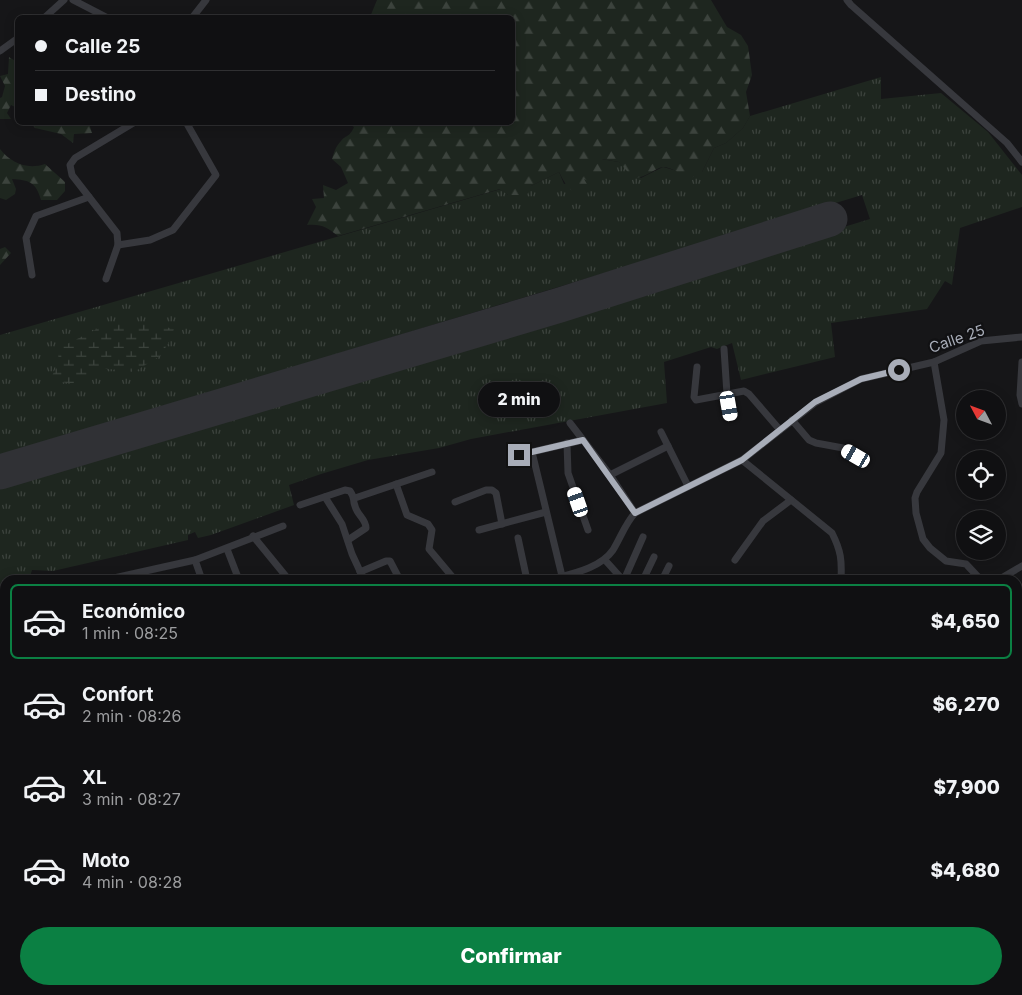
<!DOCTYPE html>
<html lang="es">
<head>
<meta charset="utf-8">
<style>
  :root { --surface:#101012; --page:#1e1e20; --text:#f1f3f6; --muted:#9c9d9f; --line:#303032; --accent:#0b8043 }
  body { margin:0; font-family:Inter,sans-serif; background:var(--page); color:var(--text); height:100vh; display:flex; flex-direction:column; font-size:19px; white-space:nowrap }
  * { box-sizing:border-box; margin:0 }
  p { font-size:16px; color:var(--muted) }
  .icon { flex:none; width:28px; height:28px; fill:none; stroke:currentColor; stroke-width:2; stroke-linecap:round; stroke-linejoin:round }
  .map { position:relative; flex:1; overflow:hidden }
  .panel { position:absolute; left:0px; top:575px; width:1022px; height:420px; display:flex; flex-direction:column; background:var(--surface); border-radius:15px 15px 0 0; box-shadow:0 2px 12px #0003,0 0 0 1px var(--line) }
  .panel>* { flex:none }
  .top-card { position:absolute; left:15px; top:15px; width:500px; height:110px; border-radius:8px; box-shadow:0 2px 12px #0003,0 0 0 1px var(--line); display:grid; align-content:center; height:110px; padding:0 20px; background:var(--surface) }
  .needle { width:32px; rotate:311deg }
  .controls { position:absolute; left:956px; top:390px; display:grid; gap:10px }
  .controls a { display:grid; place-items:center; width:50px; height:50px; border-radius:50%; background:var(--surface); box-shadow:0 2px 12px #0003,0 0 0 1px var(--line); font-size:25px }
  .end { position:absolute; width:22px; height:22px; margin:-11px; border:6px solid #a8adb8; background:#111; box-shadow:0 0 0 2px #111 }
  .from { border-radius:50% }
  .bubble { position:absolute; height:35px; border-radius:18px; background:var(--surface); box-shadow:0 2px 12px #0003,0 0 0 1px var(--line); font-size:16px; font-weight:800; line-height:35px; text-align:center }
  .car { position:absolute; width:15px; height:30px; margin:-15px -8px; border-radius:6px; box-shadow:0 0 4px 1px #0007; background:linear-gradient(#fff 24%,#345 0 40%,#fff 0 76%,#345 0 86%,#fff 0) }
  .top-card b { display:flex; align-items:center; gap:18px; height:48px; font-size:19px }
  .top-card b+b { border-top:1px solid var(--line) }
  .top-card i { width:12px; height:12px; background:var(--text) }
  ul { padding:9px 0 0; list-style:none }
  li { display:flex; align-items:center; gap:15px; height:75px; margin:0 10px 8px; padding:0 10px; border:2px solid transparent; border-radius:8px }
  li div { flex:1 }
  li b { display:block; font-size:19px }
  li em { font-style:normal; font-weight:800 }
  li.on { border-color:var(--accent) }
  li>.icon { width:45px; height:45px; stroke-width:1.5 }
  .cta { display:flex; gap:10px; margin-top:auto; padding:10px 20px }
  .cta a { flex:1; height:58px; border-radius:30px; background:var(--accent); color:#fff; font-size:20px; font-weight:800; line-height:58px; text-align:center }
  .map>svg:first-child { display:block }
</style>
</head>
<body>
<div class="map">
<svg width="1022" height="995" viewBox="0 0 1022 995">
  <defs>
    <pattern id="grass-tufts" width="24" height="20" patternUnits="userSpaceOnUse" patternTransform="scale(1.25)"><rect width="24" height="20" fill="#1e261f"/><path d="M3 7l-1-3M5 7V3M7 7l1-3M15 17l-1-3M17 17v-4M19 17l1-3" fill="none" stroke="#3c433d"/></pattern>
    <pattern id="forest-firs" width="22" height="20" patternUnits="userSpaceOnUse" patternTransform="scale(1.25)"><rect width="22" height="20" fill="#1e261f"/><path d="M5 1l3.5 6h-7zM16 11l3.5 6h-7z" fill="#3c433d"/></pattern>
    <pattern id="wetland-marsh" width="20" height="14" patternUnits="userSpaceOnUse" patternTransform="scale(1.25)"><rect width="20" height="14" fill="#1e261f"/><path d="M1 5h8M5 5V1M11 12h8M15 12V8" fill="none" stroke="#3c433d"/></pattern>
  </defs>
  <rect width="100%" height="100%" fill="#161618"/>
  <!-- grass -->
  <polygon fill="url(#grass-tufts)" points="881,77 881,99 941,93 988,132 1022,175 1022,207 960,228 952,285 945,281 927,309 831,323 835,357 741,380 732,343 717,349 711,347 664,362 667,403 471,439 439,448 368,460 321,474 289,485 294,505 211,535 198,538 195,532 188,535 188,540 53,571 32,570 29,580 5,580 5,589 0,587 0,485 870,219 862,195 0,456 0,335 501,189 508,195 531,186 559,172 564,184 583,178 601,159 619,162 641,178 663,167 681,172 702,172 714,148 726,143 743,128 750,116"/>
  <!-- forest -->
  <g fill="url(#forest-firs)">
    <path d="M377 0H711L727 27 741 35 748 46 752 75 746 92 750 116 743 128 726 143 714 148 702 172 687 180C682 174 671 167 663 167 654 168 647 178 633 178L619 162 602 159 608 173 604 180 592 183 584 179 588 186 587 198C570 191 567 188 559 172L531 186 527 195H508L500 189 338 236C326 227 323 224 307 225L316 207 312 199 324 198 323 185 336 190 348 183 341 167 332 159C334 152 336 146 341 141 347 134 349 138 354 127L348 123 512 122V18L370 17Z"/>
    <polygon points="9,57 17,62 17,108 11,105 7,113 11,119 0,119 0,98 2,97 5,86 0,76 8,74"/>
    <polygon points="31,123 89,123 92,133 74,134 73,143 61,134 35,128"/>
    <path d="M0 149C11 163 27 170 45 164L65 182V191L57 200H41C36 182 29 180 12 179L16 189 15 194 6 200 0 198Z"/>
    <polygon points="5,247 11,253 0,265 0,249"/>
    <polygon points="0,880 5,883 5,948 0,945"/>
    <polygon points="0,977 5,982 5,990 11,990 13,993 19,995 0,995"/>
  </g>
  <!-- wetland -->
  <polygon fill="url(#wetland-marsh)" points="111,322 148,323 174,329 171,339 160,356 134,372 101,368 79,384 50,381 59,360 57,349"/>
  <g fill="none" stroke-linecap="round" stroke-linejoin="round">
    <!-- runway -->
    <polyline stroke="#303135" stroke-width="35" points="0,472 560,305 830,219"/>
    <!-- minor -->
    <g stroke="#37383d" stroke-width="7">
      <polyline points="73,0 108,18"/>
      <polyline points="847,0 851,5 1007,143 1022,162"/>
      <polyline points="44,18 64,0"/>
      <polyline points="192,18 206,0"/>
      <polyline points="0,51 18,38"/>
      <polyline points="118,245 150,240 173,230 216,175 186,122"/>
      <polyline points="32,275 26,238 36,216 89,197"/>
      <polyline points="106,279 118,245 117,233 72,175 70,165 75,158 135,122"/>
      <polyline points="724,349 727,394 731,417"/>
      <polyline points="934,362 944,420 941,453 917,492 915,498 916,513 923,539 930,548 946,561 966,564 981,580"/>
      <polyline points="1022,362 1020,395 1022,404"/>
      <polyline points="697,367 694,397 696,400 744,391 749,394 780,430"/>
      <polyline points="792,420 809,440 816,443 843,448 856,456"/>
      <polyline points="570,423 610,475 635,513"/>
      <polyline points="661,432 688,486"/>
      <polyline points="567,443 568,473 588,530"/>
      <polyline points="532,452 562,576"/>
      <polyline points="519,455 583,440"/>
      <path d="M742 460 832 533C841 551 842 560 841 580"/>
      <polyline points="610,475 668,446"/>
      <polyline points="396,484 407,515 428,524 432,530 429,549 455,580"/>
      <polyline points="325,497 342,524 352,554 364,580"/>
      <polyline points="355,498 432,472"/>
      <polyline points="455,502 486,490 492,490 496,493 502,524"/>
      <path d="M300 505 345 490 350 491C356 500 352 499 355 506 357 515 366 519 366 528L348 540"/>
      <polyline points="479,530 546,512"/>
      <polyline points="253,536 289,580"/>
      <polyline points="518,538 527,580"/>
      <polyline points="227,549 239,580"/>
      <polyline points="195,560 202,580"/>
      <polyline points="605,560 623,580"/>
      <polyline points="735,560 763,521 791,500"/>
      <polyline points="360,572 386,561 390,561 400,580"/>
      <polyline points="105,580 195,560 283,526"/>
      <path d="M549 580C570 574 600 569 613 550 621 537 625 524 635 513L742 460 815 403 861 379 934 362 981 341 1022 337"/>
      <polyline points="624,580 643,537"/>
      <polyline points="643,580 654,557"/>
      <polyline points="662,580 669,566"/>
      <polyline points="998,580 1022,566"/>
      <polyline points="0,648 5,642"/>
      <polyline points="1018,661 1019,662"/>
      <polyline points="0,690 5,690"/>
      <polyline points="0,739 5,738"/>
      <polyline points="1018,756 1022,763"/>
      <polyline points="0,853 5,845"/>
      <polyline points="0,950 5,953"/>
      <polyline points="553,990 555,995"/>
      <polyline points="831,990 837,995"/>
      <polyline points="992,990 992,995"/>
      <polyline points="230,995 235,990"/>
      <polyline points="772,995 781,990"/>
    </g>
    <!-- major -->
    <g stroke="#53555c" stroke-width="9">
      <polyline points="0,747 5,764"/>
      <polyline points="134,990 134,995"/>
    </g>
  </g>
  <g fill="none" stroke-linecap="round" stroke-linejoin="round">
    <!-- route -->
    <polyline stroke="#a8adb8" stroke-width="6" points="519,455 583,440 635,513 742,460 815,402 861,379 899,370"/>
  </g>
  <g text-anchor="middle" stroke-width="4.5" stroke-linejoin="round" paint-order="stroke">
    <!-- street labels -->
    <g font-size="15" fill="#a8adb8" stroke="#111113">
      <text transform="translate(957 339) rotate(-19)" y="5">Calle 25</text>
    </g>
  </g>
</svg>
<div class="controls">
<a><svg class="needle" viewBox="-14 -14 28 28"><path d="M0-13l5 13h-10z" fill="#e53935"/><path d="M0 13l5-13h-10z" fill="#9c9d9f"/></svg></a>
<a><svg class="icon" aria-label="locate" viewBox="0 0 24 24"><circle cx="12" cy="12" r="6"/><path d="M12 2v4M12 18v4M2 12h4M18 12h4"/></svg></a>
<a><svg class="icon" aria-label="layers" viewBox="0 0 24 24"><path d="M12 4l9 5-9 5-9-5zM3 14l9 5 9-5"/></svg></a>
</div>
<i class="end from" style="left:899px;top:370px"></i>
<i class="end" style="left:519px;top:455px"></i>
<div class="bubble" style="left:478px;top:382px;width:82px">2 min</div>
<i class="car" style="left:729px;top:406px;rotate:170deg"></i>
<i class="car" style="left:856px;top:456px;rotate:300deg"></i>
<i class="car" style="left:578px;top:502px;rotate:341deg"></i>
<div class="top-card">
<b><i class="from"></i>Calle 25</b>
<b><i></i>Destino</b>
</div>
<section class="panel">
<ul>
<li class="on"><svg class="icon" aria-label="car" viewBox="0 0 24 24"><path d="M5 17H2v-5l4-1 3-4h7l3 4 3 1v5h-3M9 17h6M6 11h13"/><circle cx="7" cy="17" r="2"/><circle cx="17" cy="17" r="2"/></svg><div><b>Económico</b><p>1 min · 08:25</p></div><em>$4,650</em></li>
<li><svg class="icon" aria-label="car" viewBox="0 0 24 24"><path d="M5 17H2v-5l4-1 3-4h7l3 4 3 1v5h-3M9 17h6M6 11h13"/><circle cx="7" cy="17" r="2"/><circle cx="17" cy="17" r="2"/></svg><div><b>Confort</b><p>2 min · 08:26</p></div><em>$6,270</em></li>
<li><svg class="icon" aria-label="car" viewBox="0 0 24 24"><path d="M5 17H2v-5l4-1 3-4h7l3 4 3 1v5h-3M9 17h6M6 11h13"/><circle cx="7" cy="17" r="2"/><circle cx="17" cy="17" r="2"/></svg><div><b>XL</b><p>3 min · 08:27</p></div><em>$7,900</em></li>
<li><svg class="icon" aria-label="car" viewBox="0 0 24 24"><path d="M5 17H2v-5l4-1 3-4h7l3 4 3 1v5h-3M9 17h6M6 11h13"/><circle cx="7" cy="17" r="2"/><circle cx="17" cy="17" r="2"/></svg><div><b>Moto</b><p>4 min · 08:28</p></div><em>$4,680</em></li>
</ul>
<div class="cta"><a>Confirmar</a></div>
</section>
</div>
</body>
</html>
